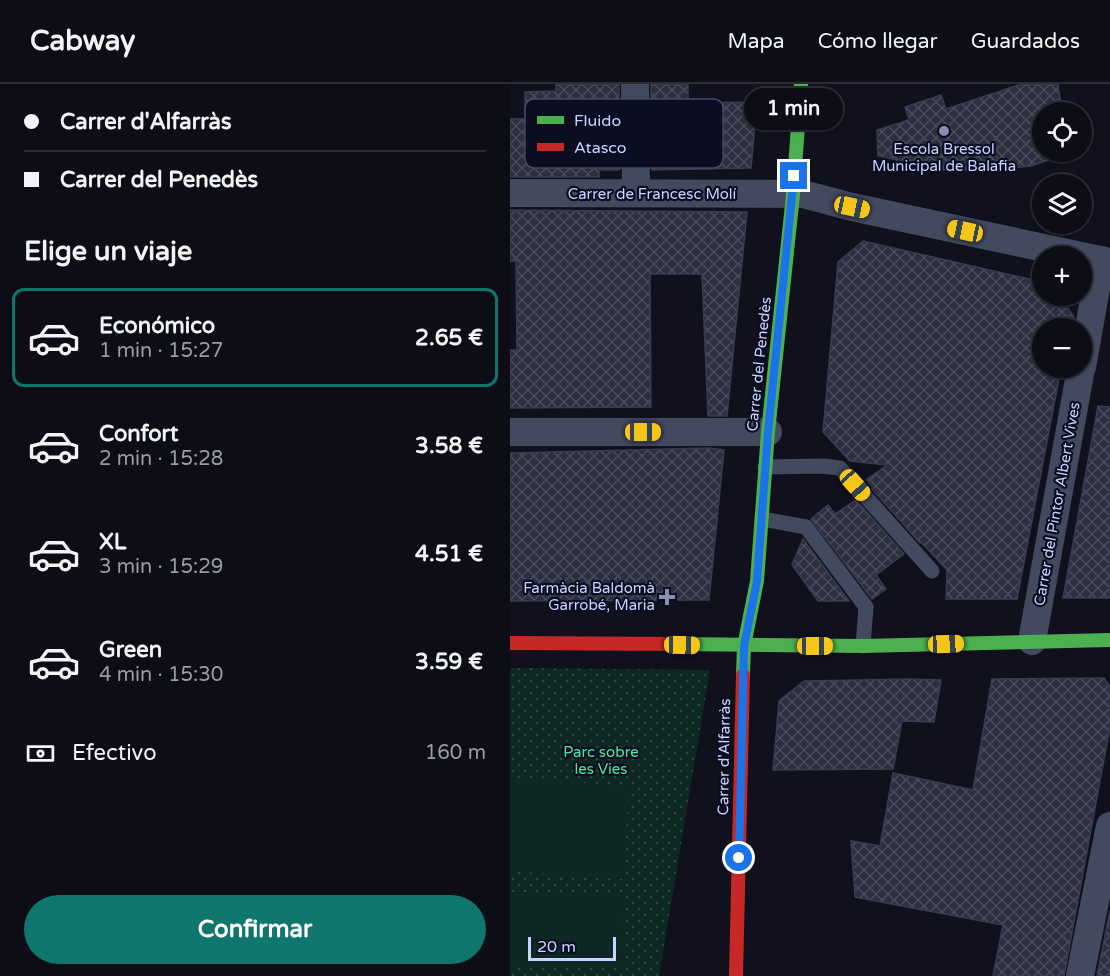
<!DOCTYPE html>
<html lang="es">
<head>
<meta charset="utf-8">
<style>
  :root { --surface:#0c0d15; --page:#15161e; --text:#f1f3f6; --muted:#9a9ca0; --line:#2c2d34; --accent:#0f766e }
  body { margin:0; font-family:"Varela Round",sans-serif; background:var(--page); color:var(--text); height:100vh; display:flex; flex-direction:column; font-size:22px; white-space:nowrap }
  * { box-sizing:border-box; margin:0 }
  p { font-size:20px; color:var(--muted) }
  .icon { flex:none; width:33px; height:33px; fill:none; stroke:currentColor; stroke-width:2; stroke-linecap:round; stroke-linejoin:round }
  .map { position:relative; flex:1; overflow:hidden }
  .sheet { display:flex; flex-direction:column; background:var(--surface); width:510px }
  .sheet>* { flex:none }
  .hud { display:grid; align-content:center; height:132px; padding:0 24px; background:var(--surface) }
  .buttons { position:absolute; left:522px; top:18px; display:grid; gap:12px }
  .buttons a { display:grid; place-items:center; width:60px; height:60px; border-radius:50%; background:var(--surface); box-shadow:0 2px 4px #0004,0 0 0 2px var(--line); font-size:30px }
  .scale { position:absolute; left:18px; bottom:15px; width:88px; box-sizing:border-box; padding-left:6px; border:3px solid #cbd2ff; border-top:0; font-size:16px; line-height:21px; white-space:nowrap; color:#cbd2ff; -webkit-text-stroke:4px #0b0d21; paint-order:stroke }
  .end { position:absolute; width:27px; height:27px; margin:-14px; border:8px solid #1a73e8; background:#fff; box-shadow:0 0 0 3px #fff }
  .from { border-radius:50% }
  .bubble { position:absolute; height:42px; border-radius:21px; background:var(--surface); box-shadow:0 2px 4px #0004,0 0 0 2px var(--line); font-size:20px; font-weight:800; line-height:42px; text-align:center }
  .car { position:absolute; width:18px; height:36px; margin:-18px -9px; border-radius:8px; box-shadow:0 0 4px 2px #0007; background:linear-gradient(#f5c518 24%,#345 0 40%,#f5c518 0 76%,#345 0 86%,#f5c518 0) }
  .hud b { display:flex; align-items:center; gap:21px; height:57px; font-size:22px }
  .hud b+b { border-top:2px solid var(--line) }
  .hud i { width:15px; height:15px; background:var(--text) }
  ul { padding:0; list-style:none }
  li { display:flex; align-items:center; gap:18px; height:99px; margin:0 12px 9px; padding:0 12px; border:3px solid transparent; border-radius:12px }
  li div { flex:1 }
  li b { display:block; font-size:22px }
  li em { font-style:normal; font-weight:800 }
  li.selected { border-color:var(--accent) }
  li>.icon { width:54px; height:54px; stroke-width:1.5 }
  h2 { padding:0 24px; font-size:27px; line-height:72px }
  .pay { display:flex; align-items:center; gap:15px; height:66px; padding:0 24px; font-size:22px }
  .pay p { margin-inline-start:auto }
  .button { display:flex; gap:12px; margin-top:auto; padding:12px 24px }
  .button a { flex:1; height:69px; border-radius:36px; background:var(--accent); color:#fff; font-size:24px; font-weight:800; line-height:69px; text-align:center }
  header { display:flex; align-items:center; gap:36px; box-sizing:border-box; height:84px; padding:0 30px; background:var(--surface); border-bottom:2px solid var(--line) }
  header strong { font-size:28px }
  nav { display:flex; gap:33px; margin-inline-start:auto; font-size:21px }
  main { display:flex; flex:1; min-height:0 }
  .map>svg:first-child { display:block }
</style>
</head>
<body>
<header>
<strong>Cabway</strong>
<nav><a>Mapa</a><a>Cómo llegar</a><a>Guardados</a></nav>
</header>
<main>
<section class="sheet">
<div class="hud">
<b><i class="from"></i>Carrer d'Alfarràs</b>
<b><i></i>Carrer del Penedès</b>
</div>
<h2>Elige un viaje</h2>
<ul>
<li class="selected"><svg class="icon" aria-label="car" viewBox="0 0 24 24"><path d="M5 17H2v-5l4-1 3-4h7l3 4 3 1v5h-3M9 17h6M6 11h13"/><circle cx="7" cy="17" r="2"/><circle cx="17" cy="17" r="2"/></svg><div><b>Económico</b><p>1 min · 15:27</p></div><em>2.65 €</em></li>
<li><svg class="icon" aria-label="car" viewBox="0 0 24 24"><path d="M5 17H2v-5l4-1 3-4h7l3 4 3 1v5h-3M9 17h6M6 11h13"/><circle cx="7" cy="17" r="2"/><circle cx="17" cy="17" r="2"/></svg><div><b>Confort</b><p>2 min · 15:28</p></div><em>3.58 €</em></li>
<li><svg class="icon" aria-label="car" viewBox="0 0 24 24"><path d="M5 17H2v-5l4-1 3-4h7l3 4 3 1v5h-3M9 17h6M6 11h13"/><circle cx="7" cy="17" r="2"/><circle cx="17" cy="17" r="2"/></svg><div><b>XL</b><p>3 min · 15:29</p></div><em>4.51 €</em></li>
<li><svg class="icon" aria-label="car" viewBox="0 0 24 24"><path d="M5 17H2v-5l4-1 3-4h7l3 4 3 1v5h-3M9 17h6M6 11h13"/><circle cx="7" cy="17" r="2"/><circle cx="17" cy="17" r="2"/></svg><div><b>Green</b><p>4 min · 15:30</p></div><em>3.59 €</em></li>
</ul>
<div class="pay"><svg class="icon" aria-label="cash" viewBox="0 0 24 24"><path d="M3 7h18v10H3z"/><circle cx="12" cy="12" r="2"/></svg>Efectivo<p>160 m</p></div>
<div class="button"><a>Confirmar</a></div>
</section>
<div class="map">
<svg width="600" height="892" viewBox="0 0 600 892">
  <defs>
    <pattern id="park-dots" width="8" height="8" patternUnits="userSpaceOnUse" patternTransform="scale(1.5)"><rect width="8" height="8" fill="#0d2822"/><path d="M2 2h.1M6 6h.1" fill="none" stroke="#2f4643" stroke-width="1.8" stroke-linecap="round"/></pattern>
    <pattern id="building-cross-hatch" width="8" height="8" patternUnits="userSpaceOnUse" patternTransform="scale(1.5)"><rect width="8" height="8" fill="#2d2e3f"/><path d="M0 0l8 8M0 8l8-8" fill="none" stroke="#4a4b5c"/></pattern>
  </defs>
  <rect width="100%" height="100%" fill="#10111c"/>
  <!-- park -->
  <polygon fill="url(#park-dots)" points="0,584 200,586 149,892 0,892"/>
  <!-- garden -->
  <g fill="#0d2822">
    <polygon points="0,694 119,702 113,795 0,787"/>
    <polygon points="0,808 113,811 112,883 0,880"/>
  </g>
  <!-- building -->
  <g fill="url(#building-cross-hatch)" stroke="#393b51" stroke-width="1.5">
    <polygon points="46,0 109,0 109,86 89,86 89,93 0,93 0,35 15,35 15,8 46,7"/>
    <polygon points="141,0 178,0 178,19 247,18 241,84 142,86"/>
    <polygon points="512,0 548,0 552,28 532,28 532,68 558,68 559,69 521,82 473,87 432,86 368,72 367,46 399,36 395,23 431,11 436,25"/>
    <polygon points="0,126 237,128 217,332 198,332 192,190 140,190 141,323 0,324 0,266 7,266 6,177 0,177"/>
    <polygon points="353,157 532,198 532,212 550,212 564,233 562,244 532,244 532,284 551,284 507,515 436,515 437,486 411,458 410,459 362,405 363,404 356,396 377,381 340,377 313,348 328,178"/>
    <polygon points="588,322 600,323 600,514 553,514"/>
    <polygon points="199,364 214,366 199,516 0,517 0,369"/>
    <polygon points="346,416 394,470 366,491 376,505 362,515 301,435 318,421 325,430"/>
    <polygon points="293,455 339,517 308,517 282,481"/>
    <polygon points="594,594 600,603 600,643 554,892 483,892 493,841 345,813 341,757 370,762 383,689 463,706 482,595"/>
    <polygon points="400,595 431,596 424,638 392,637 383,685 263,686 269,617 294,597"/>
    <polygon points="600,826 600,892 587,892"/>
  </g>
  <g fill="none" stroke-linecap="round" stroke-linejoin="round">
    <!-- lane -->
    <g stroke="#43495e" stroke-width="15">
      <polyline points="255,383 313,382 330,384 422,487"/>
      <polyline points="252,435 296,443 356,523 353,562"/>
    </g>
    <!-- street -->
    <g stroke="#43495e" stroke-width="28">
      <polyline points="125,0 126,109"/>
      <polyline points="0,109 293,110 342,123 600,178"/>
      <polyline points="572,283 591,176"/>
      <polyline points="0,348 258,348"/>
      <polyline points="522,557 571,284"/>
      <polyline points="570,892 600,742"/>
    </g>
    <!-- fast -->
    <g stroke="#4caf50" stroke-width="14">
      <polyline points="171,560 353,562 600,556"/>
      <polyline points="233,591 234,562 247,497 258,348 283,111 291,0"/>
    </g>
    <!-- jam -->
    <g stroke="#c62828" stroke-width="14">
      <polyline points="0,559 171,560"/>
      <polyline points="226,892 233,591"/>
    </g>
  </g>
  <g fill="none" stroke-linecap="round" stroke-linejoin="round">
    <!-- route -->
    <polyline stroke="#1a73e8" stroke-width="8" points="229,774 234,562 247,497 258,348 284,92"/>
  </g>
  <!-- markers -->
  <g fill="#8a8eb0" stroke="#0b0d21" stroke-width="2">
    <circle cx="434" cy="47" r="6"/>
    <path d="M154 504h6v6h6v6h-6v6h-6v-6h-6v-6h6z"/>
  </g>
  <g text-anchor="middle" stroke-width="4.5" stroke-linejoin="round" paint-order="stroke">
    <!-- poi labels -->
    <g font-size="15" fill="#cbd2ff" stroke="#0b0d21">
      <text x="434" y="70">Escola Bressol<tspan x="434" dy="17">Municipal de Balafia</tspan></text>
      <text x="145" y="509" text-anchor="end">Farmàcia Baldomà<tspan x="145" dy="17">Garrobé, Maria</tspan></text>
    </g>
    <!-- street labels -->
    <g font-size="15" fill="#cbd2ff" stroke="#0b0d21">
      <text x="142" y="115">Carrer de Francesc Molí</text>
      <text transform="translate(249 280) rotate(-84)" y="5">Carrer del Penedès</text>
      <text transform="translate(547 420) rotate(-80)" y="5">Carrer del Pintor Albert Vives</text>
      <text transform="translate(214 673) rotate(-89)" y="5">Carrer d'Alfarràs</text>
    </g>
    <!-- park labels -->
    <g font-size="15" fill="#4cea9c" stroke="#0b0d21">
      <text x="91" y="673">Parc sobre<tspan x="91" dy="17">les Vies</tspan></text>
    </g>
  </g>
  <!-- legend -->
  <rect x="15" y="15" width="198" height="69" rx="9" fill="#0b0d21" stroke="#454864" stroke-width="1.5"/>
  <rect x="27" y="32" width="27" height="8" fill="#4caf50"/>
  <rect x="27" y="59" width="27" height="8" fill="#c62828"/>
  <g font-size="16" fill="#cbd2ff">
    <text x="64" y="42">Fluido</text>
    <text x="64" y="69">Atasco</text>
  </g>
</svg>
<div class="buttons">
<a><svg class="icon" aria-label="locate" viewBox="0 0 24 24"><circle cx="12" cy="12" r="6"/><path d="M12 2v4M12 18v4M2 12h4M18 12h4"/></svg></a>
<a><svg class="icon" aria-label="layers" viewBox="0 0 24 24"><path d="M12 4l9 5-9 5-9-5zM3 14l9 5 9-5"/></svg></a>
<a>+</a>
<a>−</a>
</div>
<div class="scale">20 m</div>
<i class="end from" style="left:229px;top:774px"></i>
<i class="end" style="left:284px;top:92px"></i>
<div class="bubble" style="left:234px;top:4px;width:99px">1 min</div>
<i class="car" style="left:342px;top:123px;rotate:102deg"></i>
<i class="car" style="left:455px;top:147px;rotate:282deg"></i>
<i class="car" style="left:133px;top:348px;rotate:90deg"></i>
<i class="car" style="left:345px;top:401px;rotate:138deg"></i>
<i class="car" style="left:436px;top:560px;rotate:88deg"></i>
<i class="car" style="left:172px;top:561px;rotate:91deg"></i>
<i class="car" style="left:305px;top:562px;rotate:90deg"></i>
</div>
</main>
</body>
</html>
